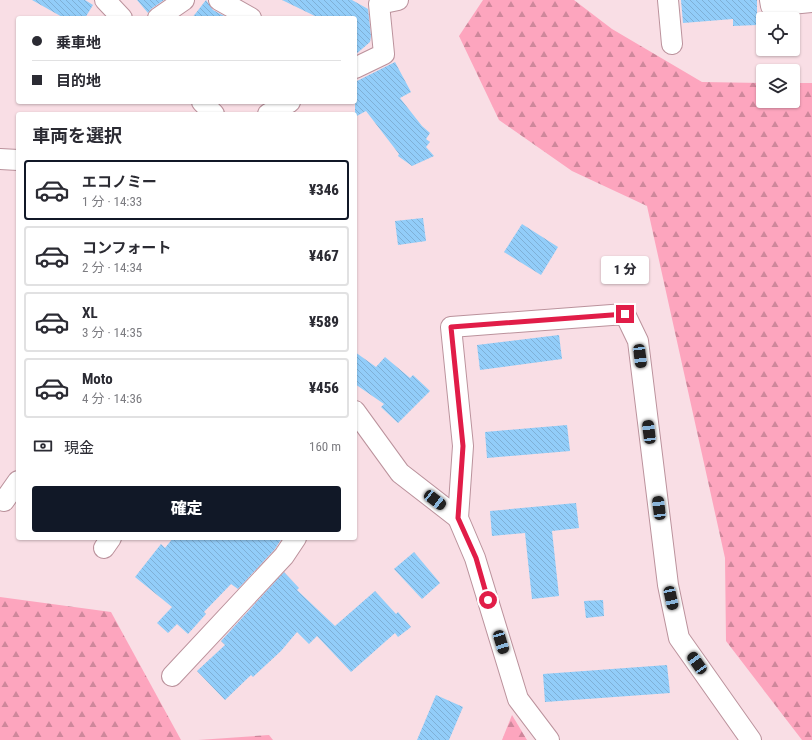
<!DOCTYPE html>
<html lang="ja">
<head>
<meta charset="utf-8">
<style>
  :root { --surface:#fff; --page:#f7f7f7; --text:#2b2b33; --muted:#7c7c81; --line:#e1e1e2; --accent:#111827 }
  body { margin:0; font-family:"Roboto Condensed","Noto Sans JP",sans-serif; background:var(--page); color:var(--text); height:100vh; display:flex; flex-direction:column; font-size:15px; white-space:nowrap }
  * { box-sizing:border-box; margin:0 }
  p { font-size:13px; color:var(--muted) }
  .icon { flex:none; width:22px; height:22px; fill:none; stroke:currentColor; stroke-width:2; stroke-linecap:round; stroke-linejoin:round }
  .map { position:relative; flex:1; overflow:hidden }
  .panel { position:absolute; left:16px; top:112px; width:341px; height:428px; display:flex; flex-direction:column; background:var(--surface); border-radius:4px; box-shadow:0 1px 3px #0004 }
  .panel>* { flex:none }
  .top-card { position:absolute; left:16px; top:16px; width:341px; height:88px; border-radius:4px; box-shadow:0 1px 3px #0004; display:grid; align-content:center; height:88px; padding:0 16px; background:var(--surface) }
  .fabs { position:absolute; left:756px; top:12px; display:grid; gap:8px }
  .fabs a { display:grid; place-items:center; width:44px; height:44px; border-radius:4px; background:var(--surface); box-shadow:0 1px 3px #0004; font-size:20px }
  .end { position:absolute; width:18px; height:18px; margin:-9px; border:5px solid #e11d48; background:#fff; box-shadow:0 0 0 2px #fff }
  .from { border-radius:50% }
  .bubble { position:absolute; height:28px; border-radius:4px; background:var(--surface); box-shadow:0 1px 3px #0004; font-size:13px; font-weight:800; line-height:28px; text-align:center }
  .car { position:absolute; width:12px; height:24px; margin:-12px -6px; border-radius:5px; box-shadow:0 0 3px 1px #0007; background:linear-gradient(#222 24%,#8ab4d8 0 40%,#222 0 76%,#8ab4d8 0 86%,#222 0) }
  .top-card b { display:flex; align-items:center; gap:14px; height:38px; font-size:15px }
  .top-card b+b { border-top:1px solid var(--line) }
  .top-card i { width:10px; height:10px; background:var(--text) }
  ul { padding:0; list-style:none }
  li { display:flex; align-items:center; gap:12px; height:60px; margin:0 8px 6px; padding:0 8px; border:2px solid var(--line); border-radius:4px }
  li div { flex:1 }
  li b { display:block; font-size:15px }
  li em { font-style:normal; font-weight:800 }
  li.current { border-color:var(--accent) }
  li>.icon { width:36px; height:36px; stroke-width:1.5 }
  h2 { padding:0 16px; font-size:18px; line-height:48px }
  .pay { display:flex; align-items:center; gap:10px; height:44px; padding:0 16px; font-size:15px }
  .pay p { margin-inline-start:auto }
  .button { display:flex; gap:8px; margin-top:auto; padding:8px 16px }
  .button a { flex:1; height:46px; border-radius:4px; background:var(--accent); color:#fff; font-size:16px; font-weight:800; line-height:46px; text-align:center }
  .map>svg:first-child { display:block }
</style>
</head>
<body>
<div class="map">
<svg width="812" height="740" viewBox="0 0 812 740">
  <defs>
    <pattern id="forest-firs" width="22" height="20" patternUnits="userSpaceOnUse"><rect width="22" height="20" fill="#fda5be"/><path d="M5 1l3.5 6h-7zM16 11l3.5 6h-7z" fill="#ce879b"/></pattern>
    <pattern id="building-back-hatch" width="6" height="6" patternUnits="userSpaceOnUse"><rect width="6" height="6" fill="#92cdf9"/><path d="M-1 5l2 2M0 0l6 6M5-1l2 2" fill="none" stroke="#7fb0d6"/></pattern>
  </defs>
  <rect width="100%" height="100%" fill="#f9dee5"/>
  <!-- forest -->
  <g fill="url(#forest-firs)">
    <polygon points="483,0 574,0 612,29 702,82 763,83 763,101 793,101 793,83 812,83 812,740 802,740 726,641 725,558 647,206 572,171 499,120 459,36"/>
    <polygon points="0,597 111,612 181,740 0,740"/>
    <polygon points="512,715 527,740 502,740"/>
    <polygon points="269,735 273,740 198,740"/>
  </g>
  <!-- building -->
  <g fill="url(#building-back-hatch)">
    <polygon points="32,0 85,0 93,5 85,18 64,18"/>
    <polygon points="137,0 164,0 151,9 148,13"/>
    <polygon points="206,0 213,10 228,18 192,18"/>
    <polygon points="282,0 352,0 368,9 371,36 370,42 355,55 355,18 319,18"/>
    <polygon points="681,0 757,0 757,25 733,26 733,19 683,23"/>
    <polygon points="395,62 411,92 400,98 422,126 430,133 426,139 430,142 426,147 434,156 412,166 398,156 399,154 366,111 355,117 355,82"/>
    <polygon points="423,218 426,241 398,245 395,221"/>
    <polygon points="522,224 558,247 541,275 504,252"/>
    <polygon points="559,335 562,359 480,370 477,345"/>
    <polygon points="355,352 376,367 385,357 410,378 413,375 430,391 398,423 381,407 384,404 355,384"/>
    <polygon points="567,425 570,451 487,458 485,432"/>
    <polygon points="576,503 579,528 552,531 559,596 532,599 525,533 492,536 490,511"/>
    <polygon points="173,538 282,538 275,549 238,589 231,584 204,612 206,614 188,634 177,624 168,633 157,623 172,607 135,577 161,544 165,548"/>
    <polygon points="414,552 440,583 422,599 394,569"/>
    <polygon points="284,572 299,588 297,590 335,626 375,591 396,614 398,612 411,627 398,637 395,633 351,672 317,636 309,644 297,632 281,651 253,677 251,675 225,700 197,671 225,645 221,641"/>
    <polygon points="603,600 604,616 586,618 584,601"/>
    <polygon points="667,665 670,693 545,702 543,674"/>
    <polygon points="436,695 463,707 449,740 417,740"/>
  </g>
  <g fill="none" stroke-linecap="round" stroke-linejoin="round">
    <defs>
      <g id="minor">
        <polyline points="105,0 122,18"/>
        <polyline points="219,0 251,18"/>
        <polyline points="668,0 672,44"/>
        <polyline points="770,0 771,6 812,2"/>
        <polyline points="158,18 184,0"/>
        <polyline points="355,68 384,54 379,4 398,0"/>
        <polyline points="202,102 214,114"/>
        <polyline points="268,114 290,102"/>
        <polyline points="0,159 18,160"/>
        <polyline points="355,411 400,473 458,518"/>
        <polyline points="4,501 18,481"/>
        <polyline points="104,548 111,538"/>
        <polyline points="172,676 284,556 296,538"/>
        <polyline points="549,740 518,699 475,558 458,518 463,446 451,327 625,314 638,341 668,585 679,638 751,740"/>
      </g>
    </defs>
    <!-- minor casing -->
    <use href="#minor" stroke="#bb929c" stroke-width="22"/>
    <!-- minor -->
    <use href="#minor" stroke="#fff" stroke-width="20"/>
  </g>
  <g fill="none" stroke-linecap="round" stroke-linejoin="round">
    <!-- route -->
    <polyline stroke="#e11d48" stroke-width="5" points="488,600 476,558 458,518 463,446 451,327 625,314"/>
  </g>
</svg>
<div class="fabs">
<a><svg class="icon" aria-label="locate" viewBox="0 0 24 24"><circle cx="12" cy="12" r="6"/><path d="M12 2v4M12 18v4M2 12h4M18 12h4"/></svg></a>
<a><svg class="icon" aria-label="layers" viewBox="0 0 24 24"><path d="M12 4l9 5-9 5-9-5zM3 14l9 5 9-5"/></svg></a>
</div>
<i class="end from" style="left:488px;top:600px"></i>
<i class="end" style="left:625px;top:314px"></i>
<div class="bubble" style="left:601px;top:256px;width:48px">1 分</div>
<i class="car" style="left:640px;top:356px;rotate:173deg"></i>
<i class="car" style="left:649px;top:432px;rotate:353deg"></i>
<i class="car" style="left:435px;top:500px;rotate:128deg"></i>
<i class="car" style="left:659px;top:508px;rotate:353deg"></i>
<i class="car" style="left:671px;top:598px;rotate:168deg"></i>
<i class="car" style="left:501px;top:642px;rotate:163deg"></i>
<i class="car" style="left:697px;top:663px;rotate:325deg"></i>
<div class="top-card">
<b><i class="from"></i>乗車地</b>
<b><i></i>目的地</b>
</div>
<section class="panel">
<h2>車両を選択</h2>
<ul>
<li class="current"><svg class="icon" aria-label="car" viewBox="0 0 24 24"><path d="M5 17H2v-5l4-1 3-4h7l3 4 3 1v5h-3M9 17h6M6 11h13"/><circle cx="7" cy="17" r="2"/><circle cx="17" cy="17" r="2"/></svg><div><b>エコノミー</b><p>1 分 · 14:33</p></div><em>¥346</em></li>
<li><svg class="icon" aria-label="car" viewBox="0 0 24 24"><path d="M5 17H2v-5l4-1 3-4h7l3 4 3 1v5h-3M9 17h6M6 11h13"/><circle cx="7" cy="17" r="2"/><circle cx="17" cy="17" r="2"/></svg><div><b>コンフォート</b><p>2 分 · 14:34</p></div><em>¥467</em></li>
<li><svg class="icon" aria-label="car" viewBox="0 0 24 24"><path d="M5 17H2v-5l4-1 3-4h7l3 4 3 1v5h-3M9 17h6M6 11h13"/><circle cx="7" cy="17" r="2"/><circle cx="17" cy="17" r="2"/></svg><div><b>XL</b><p>3 分 · 14:35</p></div><em>¥589</em></li>
<li><svg class="icon" aria-label="car" viewBox="0 0 24 24"><path d="M5 17H2v-5l4-1 3-4h7l3 4 3 1v5h-3M9 17h6M6 11h13"/><circle cx="7" cy="17" r="2"/><circle cx="17" cy="17" r="2"/></svg><div><b>Moto</b><p>4 分 · 14:36</p></div><em>¥456</em></li>
</ul>
<div class="pay"><svg class="icon" aria-label="cash" viewBox="0 0 24 24"><path d="M3 7h18v10H3z"/><circle cx="12" cy="12" r="2"/></svg>現金<p>160 m</p></div>
<div class="button"><a>確定</a></div>
</section>
</div>
</body>
</html>
